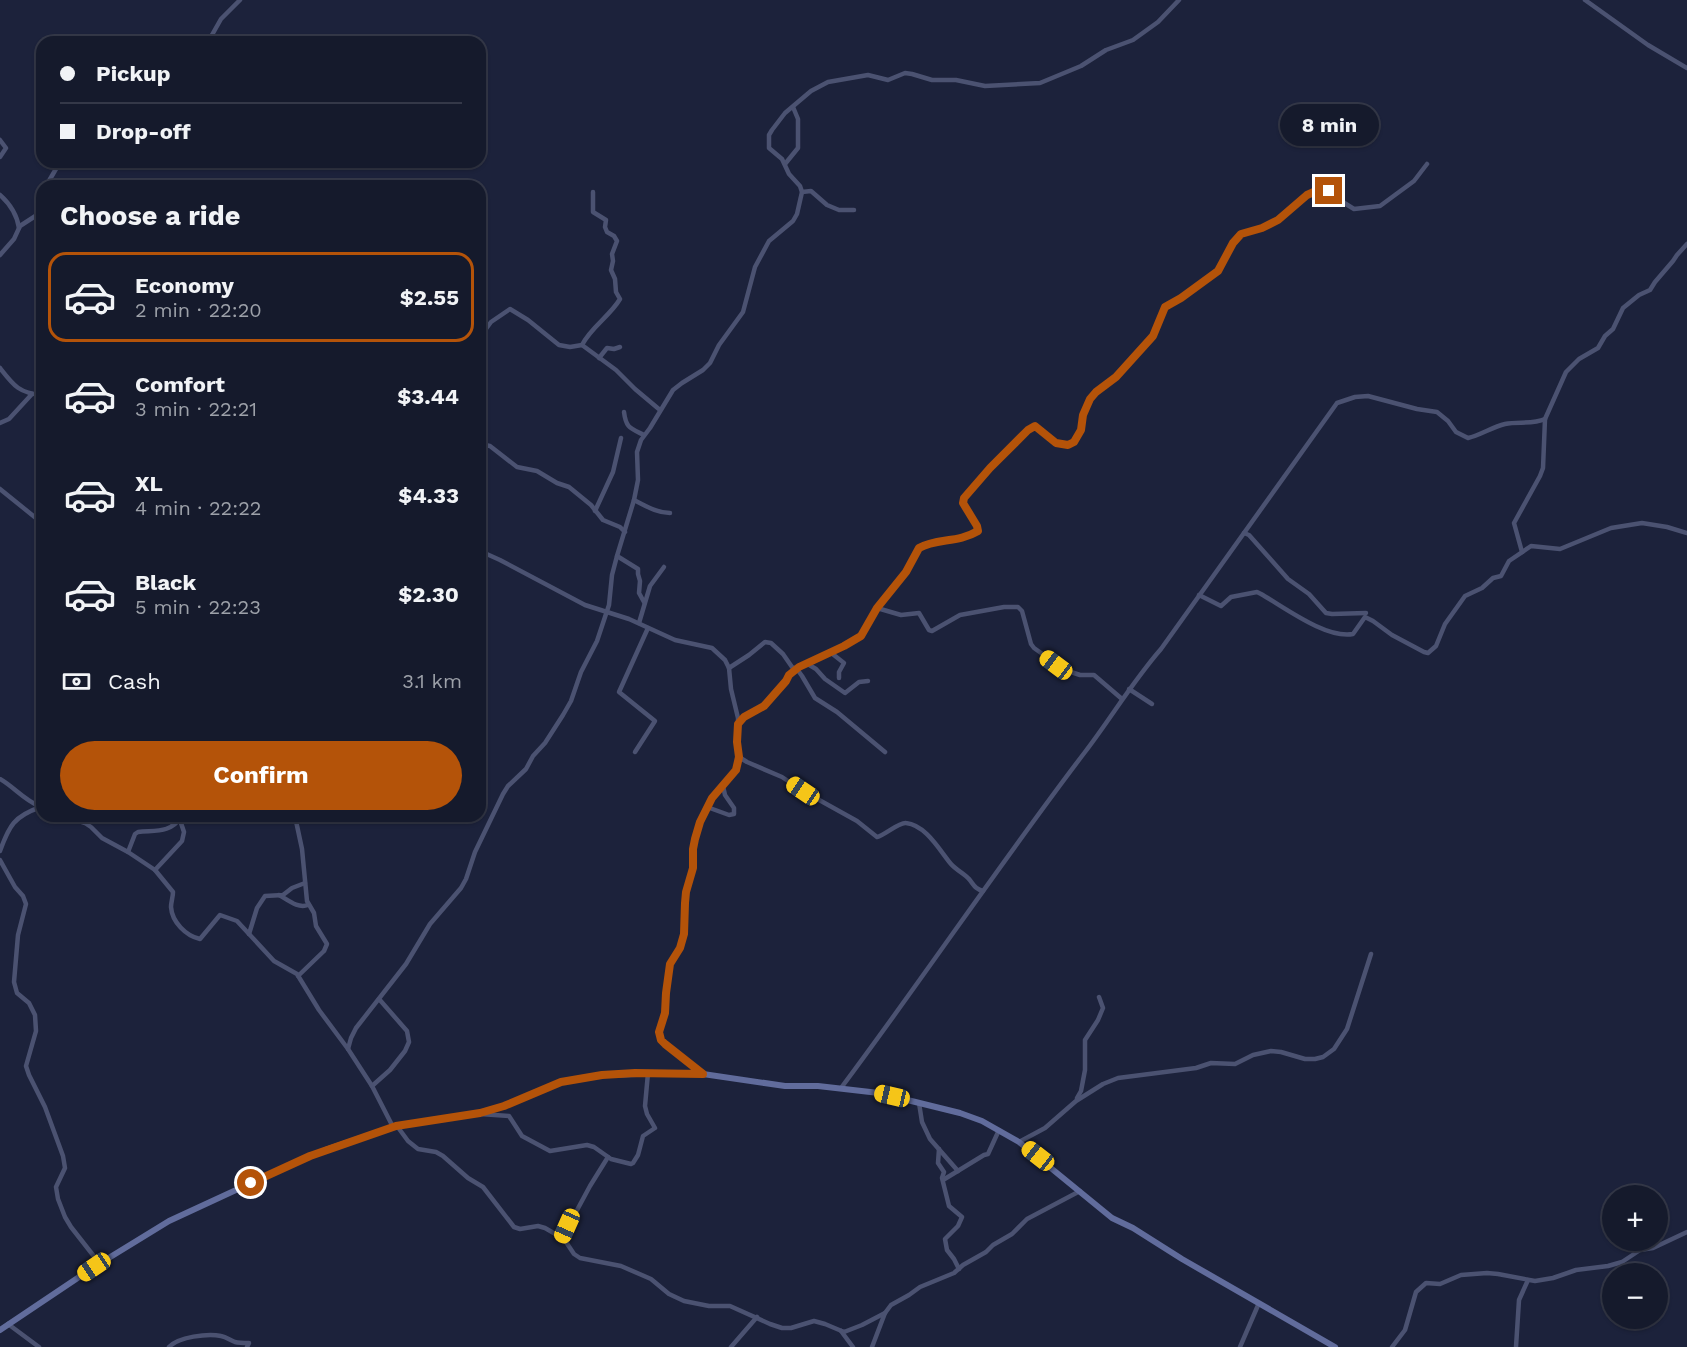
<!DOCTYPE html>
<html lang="en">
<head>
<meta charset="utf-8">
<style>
  :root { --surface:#151a2c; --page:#1e2334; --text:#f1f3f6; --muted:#9da1a9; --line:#343848; --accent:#b45309 }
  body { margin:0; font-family:"Work Sans",sans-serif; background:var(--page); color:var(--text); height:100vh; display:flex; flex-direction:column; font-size:22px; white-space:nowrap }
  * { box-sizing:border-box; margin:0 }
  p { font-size:20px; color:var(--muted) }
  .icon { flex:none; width:33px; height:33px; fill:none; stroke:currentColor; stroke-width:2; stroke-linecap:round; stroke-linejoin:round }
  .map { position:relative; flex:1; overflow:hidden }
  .drawer { position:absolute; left:36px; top:180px; width:450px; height:642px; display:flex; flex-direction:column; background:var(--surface); border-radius:18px; box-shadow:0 2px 4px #0004,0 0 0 2px var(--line) }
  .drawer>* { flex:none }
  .banner { position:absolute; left:36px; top:36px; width:450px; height:132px; border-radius:18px; box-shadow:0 2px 4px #0004,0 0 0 2px var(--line); display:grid; align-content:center; height:132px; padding:0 24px; background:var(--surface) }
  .controls { position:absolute; left:1602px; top:1185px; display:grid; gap:12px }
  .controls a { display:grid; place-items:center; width:66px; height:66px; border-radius:50%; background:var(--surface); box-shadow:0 2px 4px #0004,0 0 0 2px var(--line); font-size:30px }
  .end { position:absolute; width:27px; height:27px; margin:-14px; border:8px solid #b45309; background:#fff; box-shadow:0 0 0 3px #fff }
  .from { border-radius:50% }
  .bubble { position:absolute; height:42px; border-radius:21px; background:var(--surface); box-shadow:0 2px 4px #0004,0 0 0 2px var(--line); font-size:20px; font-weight:700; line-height:42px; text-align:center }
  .car { position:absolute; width:18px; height:36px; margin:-18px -9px; border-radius:8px; box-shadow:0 0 4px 2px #0007; background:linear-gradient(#f5c518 24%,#345 0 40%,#f5c518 0 76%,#345 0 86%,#f5c518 0) }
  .banner b { display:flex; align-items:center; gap:21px; height:57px; font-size:22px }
  .banner b+b { border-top:2px solid var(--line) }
  .banner i { width:15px; height:15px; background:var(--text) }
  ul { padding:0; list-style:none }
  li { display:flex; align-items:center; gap:18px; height:90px; margin:0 12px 9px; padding:0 12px; border:3px solid transparent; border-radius:18px }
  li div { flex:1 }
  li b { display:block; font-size:22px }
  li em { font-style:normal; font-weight:700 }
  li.selected { border-color:var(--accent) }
  li>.icon { width:54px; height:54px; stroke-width:1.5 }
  h2 { padding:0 24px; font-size:27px; line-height:72px }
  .pay { display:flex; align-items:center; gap:15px; height:66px; padding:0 24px; font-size:22px }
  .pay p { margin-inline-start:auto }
  .button { display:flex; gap:12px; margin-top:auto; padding:12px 24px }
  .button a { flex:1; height:69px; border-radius:36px; background:var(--accent); color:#fff; font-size:24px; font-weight:700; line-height:69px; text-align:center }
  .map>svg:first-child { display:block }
</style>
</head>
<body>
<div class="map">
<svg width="1687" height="1347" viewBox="0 0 1687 1347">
  <rect width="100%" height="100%" fill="#1c223b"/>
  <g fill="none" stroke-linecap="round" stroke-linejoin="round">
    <!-- street -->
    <g stroke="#4b5271" stroke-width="4.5">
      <polyline points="1585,0 1648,45 1687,68"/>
      <polyline points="208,42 221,19 240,0"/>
      <polyline points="0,140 6,148 0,157"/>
      <polyline points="785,164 798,148 798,119 793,107"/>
      <polyline points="46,186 60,162"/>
      <polyline points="802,192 811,191 827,205 839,210 854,210"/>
      <path d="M0 195C9 203 17 215 19 228"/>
      <polyline points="0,255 14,239 20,226 40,213 42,208"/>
      <polyline points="480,337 491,322 510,309 528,320 559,345 570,347 582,345 616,370 635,389 660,410"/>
      <path d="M582 345C591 327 610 316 620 299L616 292 615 279 611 270 613 261 612 254 617 241 614 236 607 232 605 227 606 220 593 212V192"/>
      <polyline points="599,358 607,348 614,349 620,347"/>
      <path d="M0 368C14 386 19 393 42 395"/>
      <path d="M624 412C626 428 630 428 644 435"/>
      <polyline points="0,423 9,419 32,394"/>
      <polyline points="480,444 490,446 517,467 537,471 557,483 569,487 591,505 603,520 620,527 625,532"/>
      <polyline points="0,489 42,523"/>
      <path d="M634 500C646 506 657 513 670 513"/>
      <polyline points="595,511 613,472 621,438"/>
      <polyline points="1244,533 1249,535 1288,579 1309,594 1326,613 1332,614 1366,613"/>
      <polyline points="480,551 500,560 585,605 629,619 675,640 712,648 725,660 729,668 731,689 738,718 738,765 734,774 712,798 700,822 695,839 693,849 693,868 686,893 685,903 684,934 680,948 670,964 666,993 665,1013 659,1031 661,1039 665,1044 703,1073"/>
      <polyline points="1522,552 1514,523 1540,476 1543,468 1545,419 1566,372 1579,359 1598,348 1605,336 1613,329 1623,308 1639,295 1650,290 1655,282 1673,261 1677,255 1687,244"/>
      <polyline points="617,556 638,569 638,574 640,581 639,593 644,602"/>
      <path d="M1199 595 1221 606 1231 597 1257 592 1261 594C1284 607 1326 639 1353 634L1365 617 1373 621 1392 635 1424 652 1428 653 1436 646 1445 624 1465 596 1482 588 1493 578 1501 576 1509 561 1531 546 1560 549 1611 528 1642 523 1667 527 1687 533"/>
      <polyline points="877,608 901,615 919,613 929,630 932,631 960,615 1004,607 1018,607 1022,611 1031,644 1034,648 1065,670 1080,675 1094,675 1122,699"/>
      <polyline points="639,623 650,586 664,567"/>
      <polyline points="830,652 844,663 839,672 839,678"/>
      <polyline points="806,663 816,669 825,679 845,693 859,682 868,681"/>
      <polyline points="729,668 749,655 765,642 771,643 783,654 792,667 797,669 802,676 815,698 837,712 885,752"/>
      <polyline points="1129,689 1152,704"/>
      <path d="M738 724 744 717 764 706 787 680 789 675 801 666 844 646 861 636 877 608 906 572 919 548C936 538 958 543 978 531L977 526 963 503 964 498 990 468 1028 430 1036 426 1056 443 1068 445 1074 443 1081 430 1083 415 1090 399 1096 392 1116 377 1153 336 1165 307 1181 298 1218 271 1233 243 1241 234 1262 228 1278 220 1302 198 1316 191H1329L1346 204 1354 209 1380 206 1414 181 1427 164"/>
      <polyline points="635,752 655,721 619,692 648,628"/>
      <path d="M739 757 747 762 782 777 803 791 857 821 877 837C885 835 899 822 906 823 926 825 940 851 951 864 956 870 965 874 969 879 974 885 975 889 983 891"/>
      <path d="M0 779C14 787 24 800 39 806"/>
      <polyline points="707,807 729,815 734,814 734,808 725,795 723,786"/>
      <path d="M64 816 85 823 91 827 102 838 128 852 155 870 173 892C173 897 171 902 171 907 172 922 186 936 200 939L220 915 237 921 274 961 297 974 319 1010 348 1049 372 1086 393 1127"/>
      <polyline points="297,816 296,821 302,849 307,901 314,913 316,926 327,944 324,951 298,976"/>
      <path d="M0 851C9 826 14 816 41 807"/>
      <path d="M128 852 135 834 138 832C155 830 170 834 182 816"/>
      <polyline points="0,860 15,887 23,896 26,904 18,935 14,982 17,993 29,1003 35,1015 36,1031 26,1066 29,1075 45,1107 63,1156 65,1168 56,1187 58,1199 65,1217 71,1227 100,1264"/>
      <polyline points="155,870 182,841 184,832 180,820"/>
      <path d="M279 895C288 900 298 909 308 905"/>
      <polyline points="249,934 257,908 265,896 283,895 292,888 305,883"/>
      <polyline points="348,1049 351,1038 356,1028 406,964 430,924 461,888 466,879 475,852 503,794 508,786 526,769 533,756 545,743 563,715 571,701 581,672 597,641 609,605 612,575 617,556 634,500 638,480 637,452 641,440 650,428 673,390 682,383 703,370 710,363 719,345 743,312 755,267 769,241 793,221 797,214 802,192 800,186 789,174 782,159 769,148 769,135 772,130 785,113 811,91 828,82 868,75 888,80 905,73 912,74 932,80 956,80 985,86 1040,83 1081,66 1106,50 1133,40 1158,22 1179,0"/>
      <polyline points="372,1086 390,1070 405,1051 409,1042 407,1031 379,999"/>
      <path d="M841 1088C924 977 1001 862 1085 752 1111 718 1133 681 1161 649L1337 403 1355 397 1368 396 1417 409 1437 412 1448 421 1456 432 1468 438C1481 435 1492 427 1505 424 1518 421 1532 425 1545 419"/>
      <polyline points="1077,1098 1081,1091 1085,1070 1085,1040 1098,1020 1103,1008 1099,997"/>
      <polyline points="919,1103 922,1122 930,1139 958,1171"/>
      <polyline points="480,1114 509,1116 522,1136 550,1151 587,1145 594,1147 611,1159 631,1164 633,1163 638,1155 643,1136 655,1128 647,1114 645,1106 648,1073"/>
      <polyline points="397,1126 408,1141 418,1149 436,1152 443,1156 468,1178 483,1187 514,1227 520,1229 538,1226 545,1228 564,1239 574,1254 580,1258 621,1266 651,1279 669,1294 684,1301 709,1306 730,1306 770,1324 782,1328 791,1328 814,1321 825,1324 844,1332 862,1325 885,1313"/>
      <polyline points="1019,1142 1045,1128 1076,1101 1103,1084 1118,1078 1196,1068 1211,1063 1235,1064 1253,1055 1271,1051 1281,1052 1305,1059 1315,1059 1323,1057 1334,1049 1347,1029 1371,954"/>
      <polyline points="939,1149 938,1163 944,1172 942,1178 949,1206 962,1217 958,1226 945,1239 947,1250 954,1259 959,1269"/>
      <polyline points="943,1180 984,1155 988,1154 999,1130"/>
      <polyline points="562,1238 590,1186 608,1157"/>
      <polyline points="8,1324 39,1347"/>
      <polyline points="841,1331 853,1347"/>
      <path d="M169 1347C178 1337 208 1333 221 1336 226 1337 230 1340 235 1342 239 1343 245 1343 249 1343L247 1347"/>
      <polyline points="731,1347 757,1317"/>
      <polyline points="872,1347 885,1313 891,1305 909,1295 920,1287 954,1273 963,1265 986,1252 993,1245 1012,1234 1027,1219 1080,1191"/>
      <polyline points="1240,1347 1259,1303"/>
      <polyline points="1392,1347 1405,1330 1416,1292 1426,1283 1440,1284 1461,1275 1487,1273 1498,1274 1535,1281 1553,1278 1576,1270 1608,1266 1622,1262 1640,1250 1653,1248 1687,1232"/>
      <polyline points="1516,1347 1519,1300 1528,1280"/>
    </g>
    <!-- secondary -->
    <polyline stroke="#616c9c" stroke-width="6" points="0,1330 94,1267 169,1221 292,1164 328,1149 396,1126 480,1113 504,1106 561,1082 602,1075 671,1073 703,1074 785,1086 818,1086 879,1093 960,1113 982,1121 1019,1142 1112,1218 1133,1228 1182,1259 1335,1347"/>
  </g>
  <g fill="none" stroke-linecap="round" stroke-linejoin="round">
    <!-- route -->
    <path stroke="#b45309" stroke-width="8" d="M251 1183 310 1156 396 1126 480 1113 504 1106 561 1082 602 1075 635 1073 703 1074 665 1044 661 1040 659 1032 665 1013 666 993 670 964 680 948 684 934 685 903 686 892 693 868V849L695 839 700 822 712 798 736 770 739 757 737 742 738 724 744 717 764 706 786 681 789 675 799 667 844 646 861 636 877 608 906 572 919 548C936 538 958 543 978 531L977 526 963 503 964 498 990 468 1028 430 1035 426 1056 443 1068 445 1074 442 1081 430 1083 415 1090 399 1096 392 1116 377 1153 336 1165 307 1181 298 1218 271 1233 243 1241 234 1262 228 1278 220 1307 195 1316 191H1329"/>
  </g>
</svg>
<div class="controls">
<a>+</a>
<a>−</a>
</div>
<i class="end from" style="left:251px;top:1183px"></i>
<i class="end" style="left:1329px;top:191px"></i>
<div class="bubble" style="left:1280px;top:104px;width:99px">8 min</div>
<i class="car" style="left:1056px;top:665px;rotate:307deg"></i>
<i class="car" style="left:803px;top:791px;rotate:304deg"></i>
<i class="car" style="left:892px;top:1096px;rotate:283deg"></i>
<i class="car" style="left:1038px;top:1156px;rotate:308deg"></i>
<i class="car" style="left:567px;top:1226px;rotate:204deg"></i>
<i class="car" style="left:94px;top:1267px;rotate:236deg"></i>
<div class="banner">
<b><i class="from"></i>Pickup</b>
<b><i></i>Drop-off</b>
</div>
<section class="drawer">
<h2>Choose a ride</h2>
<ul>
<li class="selected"><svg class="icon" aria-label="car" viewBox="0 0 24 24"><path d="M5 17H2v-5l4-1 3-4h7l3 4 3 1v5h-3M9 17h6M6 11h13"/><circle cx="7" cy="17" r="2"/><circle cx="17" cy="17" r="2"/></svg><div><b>Economy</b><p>2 min · 22:20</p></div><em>$2.55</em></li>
<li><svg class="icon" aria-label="car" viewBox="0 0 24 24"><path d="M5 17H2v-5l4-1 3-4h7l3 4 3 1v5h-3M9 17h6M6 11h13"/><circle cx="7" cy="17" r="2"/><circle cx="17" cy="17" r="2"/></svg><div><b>Comfort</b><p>3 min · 22:21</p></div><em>$3.44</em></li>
<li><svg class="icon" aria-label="car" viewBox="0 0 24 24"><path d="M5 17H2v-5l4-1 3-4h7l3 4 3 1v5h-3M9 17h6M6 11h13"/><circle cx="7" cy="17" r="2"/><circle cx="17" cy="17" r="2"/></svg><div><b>XL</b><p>4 min · 22:22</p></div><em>$4.33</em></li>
<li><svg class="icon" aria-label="car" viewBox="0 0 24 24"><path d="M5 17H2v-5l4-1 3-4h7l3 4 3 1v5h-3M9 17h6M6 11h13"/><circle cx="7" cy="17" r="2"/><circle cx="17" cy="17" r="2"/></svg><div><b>Black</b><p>5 min · 22:23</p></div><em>$2.30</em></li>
</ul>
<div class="pay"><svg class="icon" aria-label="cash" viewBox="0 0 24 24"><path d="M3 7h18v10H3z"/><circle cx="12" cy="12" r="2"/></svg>Cash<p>3.1 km</p></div>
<div class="button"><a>Confirm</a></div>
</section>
</div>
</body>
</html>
